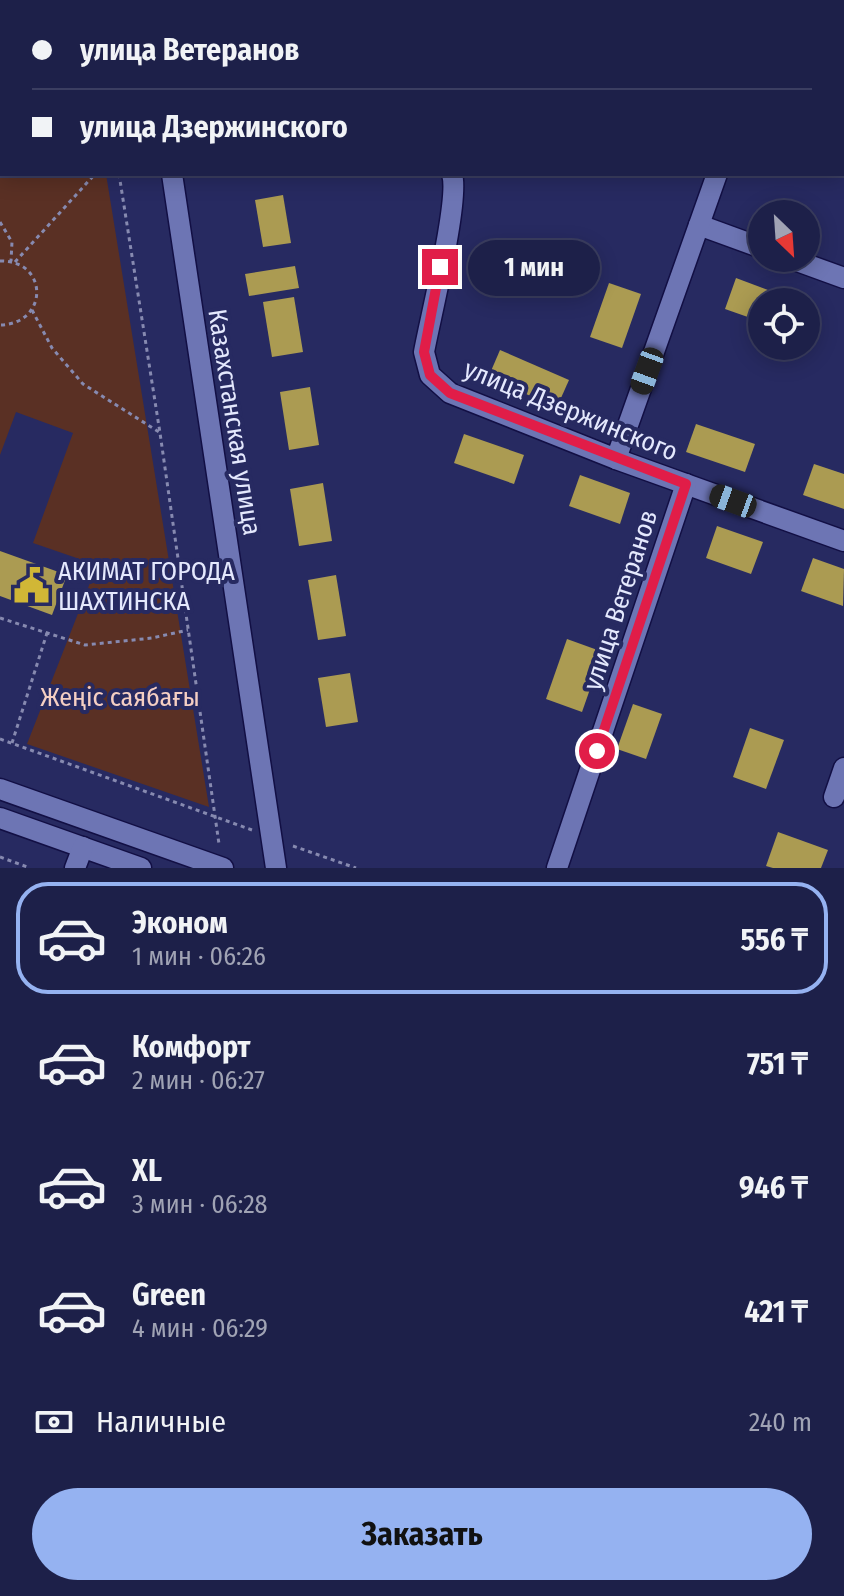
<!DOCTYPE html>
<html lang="ru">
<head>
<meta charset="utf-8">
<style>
  :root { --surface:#1d2049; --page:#2a2d53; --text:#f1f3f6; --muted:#a0a3b4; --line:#3b3e61; --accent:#95b2f1 }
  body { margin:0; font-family:"Fira Sans Condensed",sans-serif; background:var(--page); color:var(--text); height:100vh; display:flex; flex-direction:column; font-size:30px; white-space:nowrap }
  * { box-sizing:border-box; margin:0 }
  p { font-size:26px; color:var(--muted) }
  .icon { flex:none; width:44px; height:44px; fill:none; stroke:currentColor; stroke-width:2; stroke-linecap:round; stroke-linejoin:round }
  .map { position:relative; height:868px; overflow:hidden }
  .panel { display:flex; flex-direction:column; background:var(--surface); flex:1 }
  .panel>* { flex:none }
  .hud { position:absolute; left:0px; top:0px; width:844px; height:176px; box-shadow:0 4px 20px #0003,0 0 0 2px var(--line); display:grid; align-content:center; height:176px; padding:0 32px; background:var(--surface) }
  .needle { width:52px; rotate:155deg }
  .fabs { position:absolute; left:748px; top:200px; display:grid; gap:16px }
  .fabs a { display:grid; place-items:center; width:72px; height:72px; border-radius:50%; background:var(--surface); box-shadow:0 4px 20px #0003,0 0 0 2px var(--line); font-size:40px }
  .end { position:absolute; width:36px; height:36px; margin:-18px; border:10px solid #e11d48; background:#fff; box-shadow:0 0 0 4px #fff }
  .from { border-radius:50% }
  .bubble { position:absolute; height:56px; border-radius:28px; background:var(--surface); box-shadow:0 4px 20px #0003,0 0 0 2px var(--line); font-size:26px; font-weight:700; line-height:56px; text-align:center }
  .car { position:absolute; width:24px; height:48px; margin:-24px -12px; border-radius:10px; box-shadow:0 0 6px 2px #0007; background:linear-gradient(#222 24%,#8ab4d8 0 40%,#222 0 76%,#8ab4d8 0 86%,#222 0) }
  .hud b { display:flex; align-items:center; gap:28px; height:76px; font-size:30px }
  .hud b+b { border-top:2px solid var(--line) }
  .hud i { width:20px; height:20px; background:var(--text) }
  ul { padding:14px 0 0; list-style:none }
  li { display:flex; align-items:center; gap:24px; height:112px; margin:0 16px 12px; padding:0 16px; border:4px solid transparent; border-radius:32px }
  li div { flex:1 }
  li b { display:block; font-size:30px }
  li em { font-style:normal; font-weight:700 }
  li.current { border-color:var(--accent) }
  li>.icon { width:72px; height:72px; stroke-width:1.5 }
  .pay { display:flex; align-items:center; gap:20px; height:88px; padding:0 32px; font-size:30px }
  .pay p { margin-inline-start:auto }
  .button { display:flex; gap:16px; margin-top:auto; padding:16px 32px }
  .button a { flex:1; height:92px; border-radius:48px; background:var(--accent); color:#111; font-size:32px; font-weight:700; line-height:92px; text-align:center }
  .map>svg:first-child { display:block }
</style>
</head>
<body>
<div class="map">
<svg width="844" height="868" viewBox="0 0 844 868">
  <rect width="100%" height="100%" fill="#272a61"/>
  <!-- green -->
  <polygon fill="#5a3024" points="0,0 78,0 79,2 2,2 2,174 106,174 209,807 27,744 97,565 33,543 73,433 16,412 0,455"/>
  <!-- building -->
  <g fill="#ab9b52">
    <polygon points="283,195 291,243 263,247 255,200"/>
    <polygon points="295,266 299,288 249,296 245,274"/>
    <polygon points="736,278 784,296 782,302 762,302 762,322 725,309"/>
    <polygon points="609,283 641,294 622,348 590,337"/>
    <polygon points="294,297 303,352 272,357 263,302"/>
    <polygon points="500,350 569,380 557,407 488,378"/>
    <polygon points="310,387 319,445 289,450 280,392"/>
    <polygon points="696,424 755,444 745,472 686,452"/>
    <polygon points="464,434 524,455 514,484 454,463"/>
    <polygon points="814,464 844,474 844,509 803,495"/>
    <polygon points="580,475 630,493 620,524 569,506"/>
    <polygon points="323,483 332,541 299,546 290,489"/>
    <polygon points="717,526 763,542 751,574 706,558"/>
    <polygon points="0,551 67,575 52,615 0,596"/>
    <polygon points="813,558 844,569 843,606 801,591"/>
    <polygon points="336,575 346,636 318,640 308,580"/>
    <polygon points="567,639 603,652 582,712 546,699"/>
    <polygon points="350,673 358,722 326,727 318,678"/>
    <polygon points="633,704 662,714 646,759 617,749"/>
    <polygon points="750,728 784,740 766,789 733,777"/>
    <polygon points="778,832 828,850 821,868 773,868 766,866"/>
  </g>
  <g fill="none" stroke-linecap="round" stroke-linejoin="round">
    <defs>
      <g id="minor">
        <polyline points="146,0 146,2"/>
        <polyline points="778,2 778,0"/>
        <polyline points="172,174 276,868"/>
        <path d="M452 174C460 199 430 319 424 352L430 375 450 393 616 459 844 541"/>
        <polyline points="699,225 762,248"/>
        <polyline points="789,258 844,278"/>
        <polyline points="616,459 717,174"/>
        <polyline points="0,789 223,868"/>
        <polyline points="834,797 844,768"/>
        <polyline points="0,818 141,868"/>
        <polyline points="75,868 83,847"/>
        <polyline points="557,868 686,484"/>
      </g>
    </defs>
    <!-- minor casing -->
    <use href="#minor" stroke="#120f44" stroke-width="23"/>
    <!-- path -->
    <g stroke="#878ab0" stroke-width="3" stroke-dasharray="4 4" stroke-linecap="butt">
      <polyline points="87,0 87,2"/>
      <polyline points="0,115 2,112"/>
      <polyline points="119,174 160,433 219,844"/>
      <polyline points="0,222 12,242 11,261"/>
      <path d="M0 261C49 260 49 324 0 325"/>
      <polyline points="15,262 95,174"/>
      <polyline points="32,310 52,348 83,384 159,432"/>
      <polyline points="0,618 85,645 152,638 188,630"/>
      <polyline points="0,739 252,830"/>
      <polyline points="12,743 47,633"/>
      <polyline points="293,846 356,868"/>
      <polyline points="0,857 30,868"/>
    </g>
    <!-- minor -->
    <use href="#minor" stroke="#6d75b4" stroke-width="20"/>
  </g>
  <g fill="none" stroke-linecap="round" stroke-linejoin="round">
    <!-- route -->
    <polyline stroke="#e11d48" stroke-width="10" points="440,267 424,352 430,375 450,393 686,484 597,751"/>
  </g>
  <!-- icons -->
  <defs>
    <symbol id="civic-bare" viewBox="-9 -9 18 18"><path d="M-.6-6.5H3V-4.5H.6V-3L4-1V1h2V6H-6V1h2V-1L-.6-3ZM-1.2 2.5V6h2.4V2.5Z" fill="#d1b736" stroke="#272a61" stroke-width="2.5" paint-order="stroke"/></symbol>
  </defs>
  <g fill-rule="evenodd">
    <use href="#civic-bare" x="6" y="560" width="51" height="51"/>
  </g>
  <g text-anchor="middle" stroke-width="8" stroke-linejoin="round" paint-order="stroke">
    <!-- street labels -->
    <g font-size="26" fill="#e4e8fd" stroke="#272a61">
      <text transform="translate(571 410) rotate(22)" y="9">улица Дзержинского</text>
      <text transform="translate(235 422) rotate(81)" y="9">Казахстанская улица</text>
      <text transform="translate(620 600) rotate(-72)" y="9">улица Ветеранов</text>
    </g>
    <!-- poi labels -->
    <g font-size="26" fill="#e4e8fd" stroke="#272a61" text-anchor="start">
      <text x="58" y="580">АКИМАТ ГОРОДА<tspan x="58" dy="30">ШАХТИНСКА</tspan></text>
    </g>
    <!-- park labels -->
    <g font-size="26" fill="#f5cfc3" stroke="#272a61">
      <text x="120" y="706">Жеңіс саябағы</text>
    </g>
  </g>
</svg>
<div class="fabs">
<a><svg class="needle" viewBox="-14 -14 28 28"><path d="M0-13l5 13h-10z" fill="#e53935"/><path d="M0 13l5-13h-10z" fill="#a0a3b4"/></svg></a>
<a><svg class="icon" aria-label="locate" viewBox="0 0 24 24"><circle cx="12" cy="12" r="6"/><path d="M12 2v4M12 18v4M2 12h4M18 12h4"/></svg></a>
</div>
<i class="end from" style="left:597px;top:751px"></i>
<i class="end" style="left:440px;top:267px"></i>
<div class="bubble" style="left:468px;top:240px;width:132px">1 мин</div>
<i class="car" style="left:647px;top:371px;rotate:200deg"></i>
<i class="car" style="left:733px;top:501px;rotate:290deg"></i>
<div class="hud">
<b><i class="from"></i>улица Ветеранов</b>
<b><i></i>улица Дзержинского</b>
</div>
</div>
<section class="panel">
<ul>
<li class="current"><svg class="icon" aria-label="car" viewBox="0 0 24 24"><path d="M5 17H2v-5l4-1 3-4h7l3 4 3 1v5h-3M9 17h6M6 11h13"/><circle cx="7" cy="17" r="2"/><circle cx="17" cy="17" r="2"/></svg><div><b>Эконом</b><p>1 мин · 06:26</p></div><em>556 ₸</em></li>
<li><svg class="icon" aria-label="car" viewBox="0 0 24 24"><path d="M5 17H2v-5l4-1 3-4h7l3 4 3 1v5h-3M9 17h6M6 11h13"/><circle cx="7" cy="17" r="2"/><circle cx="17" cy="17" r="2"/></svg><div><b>Комфорт</b><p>2 мин · 06:27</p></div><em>751 ₸</em></li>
<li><svg class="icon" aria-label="car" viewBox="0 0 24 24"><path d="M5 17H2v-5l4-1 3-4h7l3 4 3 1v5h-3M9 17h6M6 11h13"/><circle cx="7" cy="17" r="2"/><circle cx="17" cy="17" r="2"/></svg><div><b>XL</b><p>3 мин · 06:28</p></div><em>946 ₸</em></li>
<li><svg class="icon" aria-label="car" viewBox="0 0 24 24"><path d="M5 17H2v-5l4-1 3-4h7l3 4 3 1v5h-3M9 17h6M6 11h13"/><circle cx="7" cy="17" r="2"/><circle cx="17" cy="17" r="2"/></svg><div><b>Green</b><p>4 мин · 06:29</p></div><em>421 ₸</em></li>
</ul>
<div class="pay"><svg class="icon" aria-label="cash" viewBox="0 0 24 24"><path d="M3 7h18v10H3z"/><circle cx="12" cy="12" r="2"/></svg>Наличные<p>240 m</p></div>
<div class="button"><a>Заказать</a></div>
</section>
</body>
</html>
